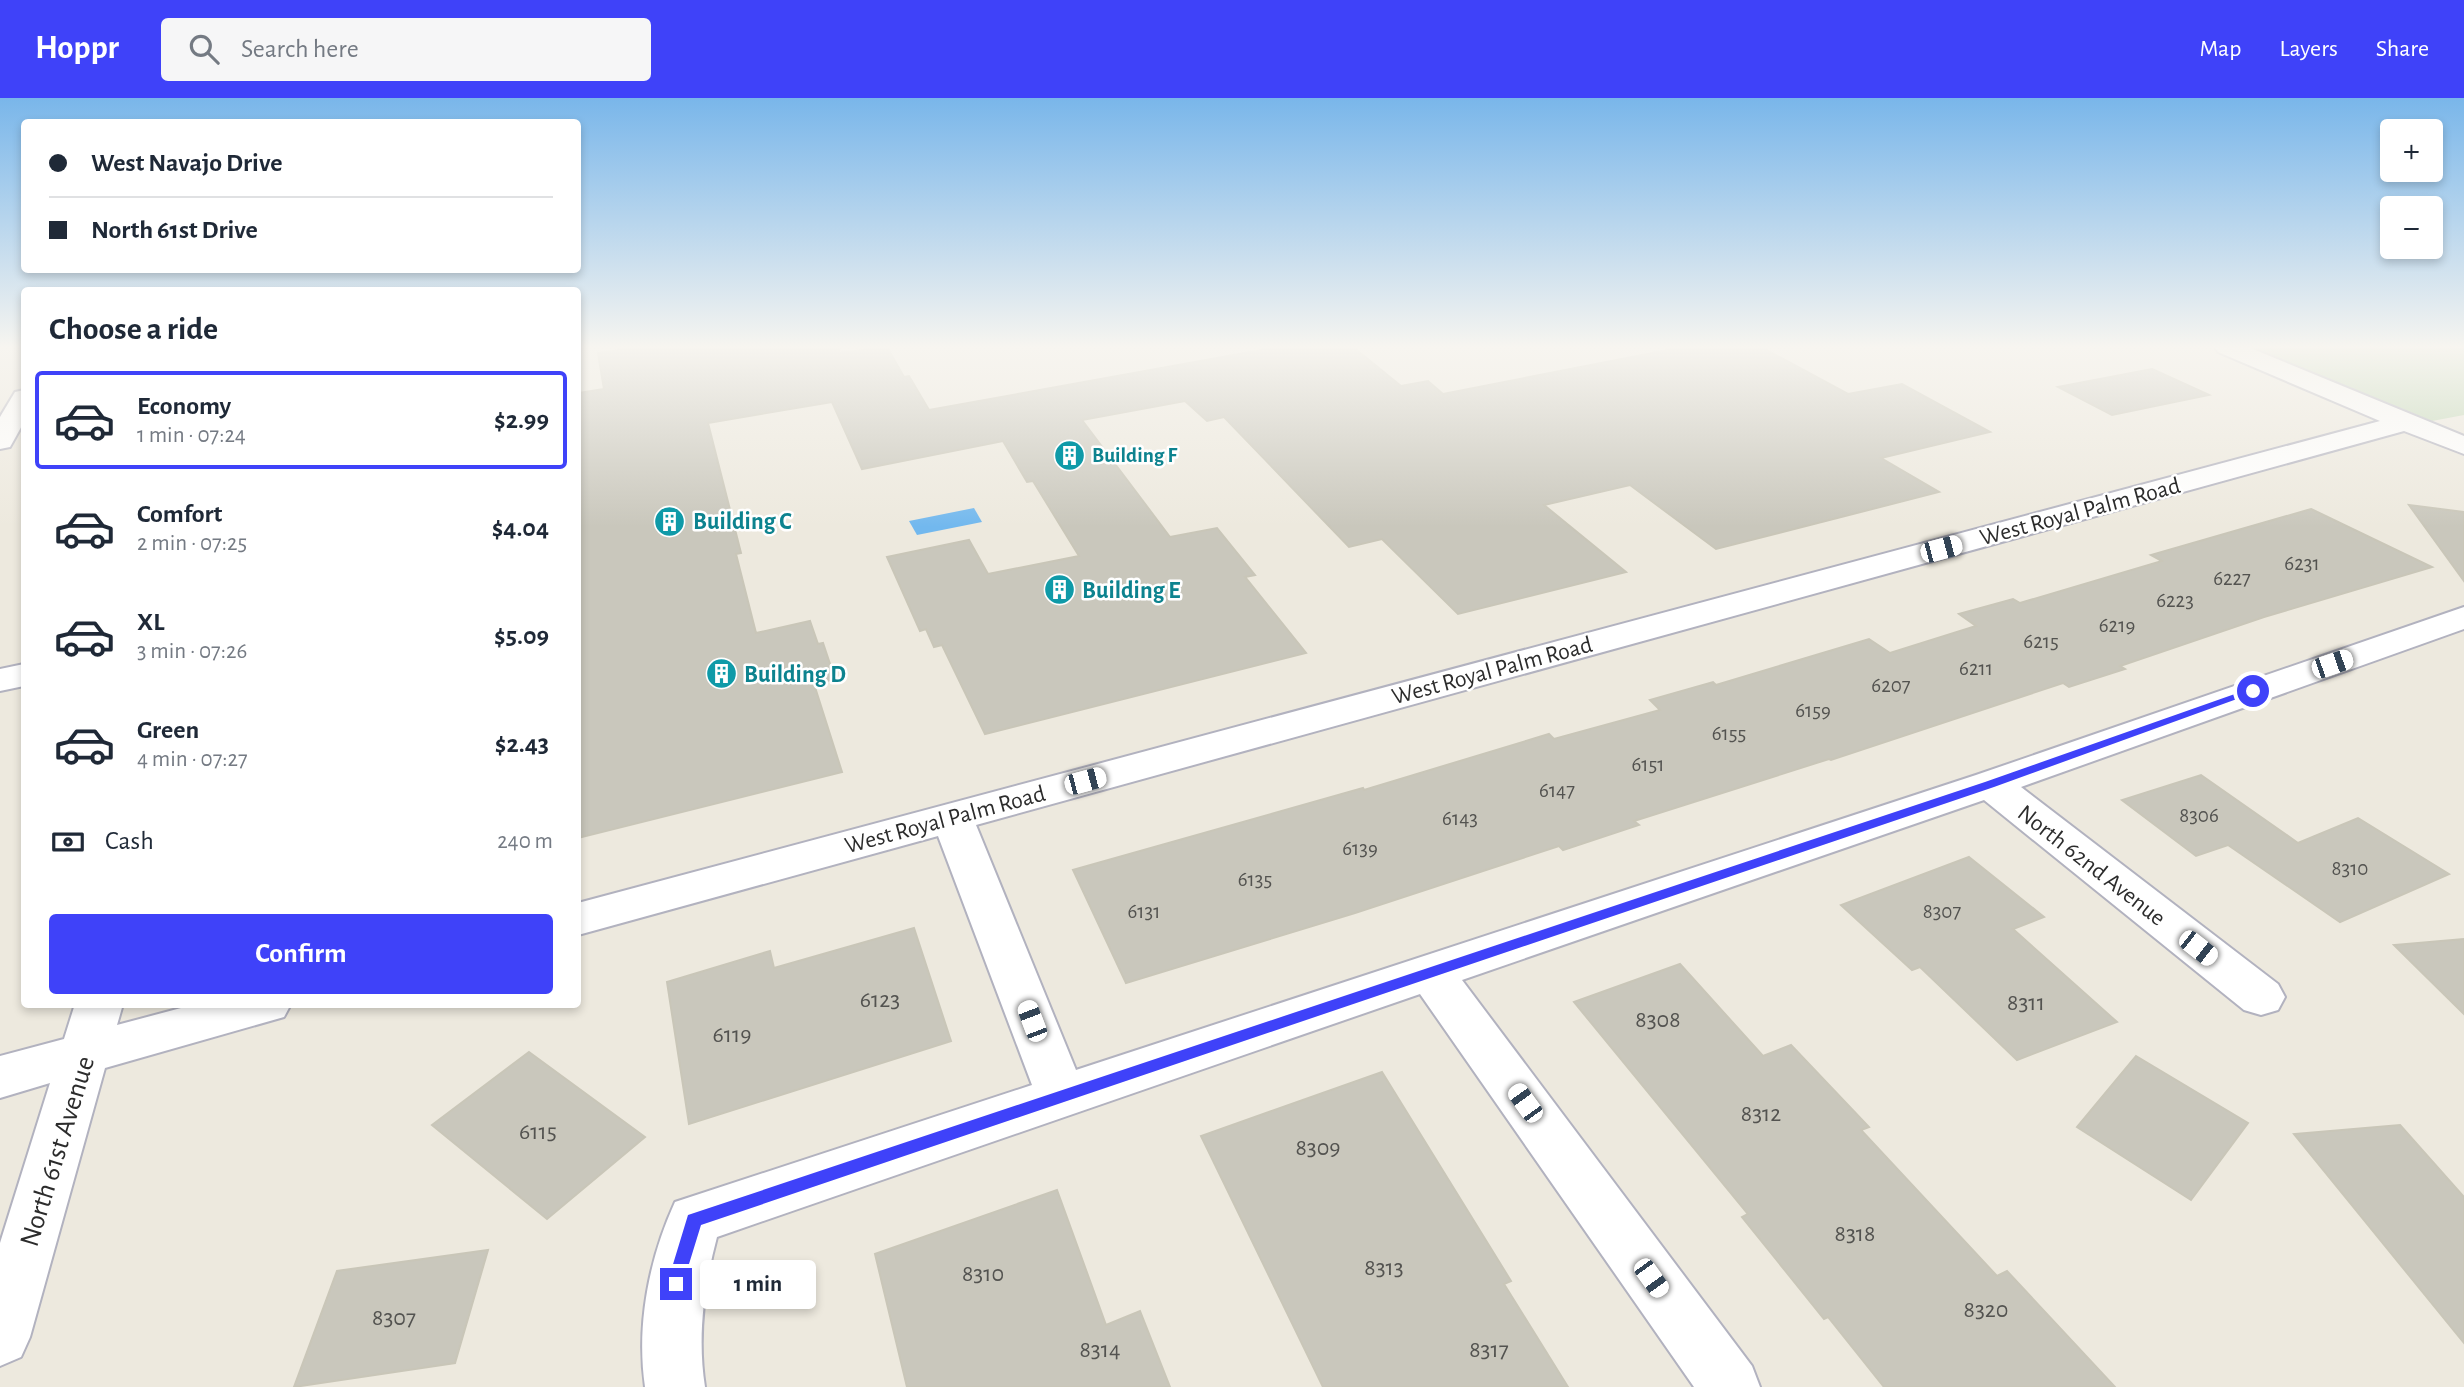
<!DOCTYPE html>
<html lang="en">
<head>
<meta charset="utf-8">
<style>
  :root { --surface:#fff; --page:#f6f6f7; --text:#1f2937; --muted:#747a83; --line:#e0e1e3; --accent:#3f42f9 }
  body { margin:0; font-family:"Alegreya Sans",sans-serif; background:var(--page); color:var(--text); height:100vh; display:flex; flex-direction:column; font-size:26px; white-space:nowrap }
  * { box-sizing:border-box; margin:0 }
  p { font-size:23px; color:var(--muted) }
  .icon { flex:none; width:38px; height:38px; fill:none; stroke:currentColor; stroke-width:2; stroke-linecap:round; stroke-linejoin:round }
  .map { position:relative; flex:1; overflow:hidden }
  .drawer { position:absolute; left:21px; top:189px; width:560px; height:721px; display:flex; flex-direction:column; background:var(--surface); border-radius:7px; box-shadow:0 4px 10px #0003 }
  .drawer>* { flex:none }
  .guide { position:absolute; left:21px; top:21px; width:560px; height:154px; border-radius:7px; box-shadow:0 4px 10px #0003; display:grid; align-content:center; height:154px; padding:0 28px; background:var(--surface) }
  .tools { position:absolute; left:2380px; top:21px; display:grid; gap:14px }
  .tools a { display:grid; place-items:center; width:63px; height:63px; border-radius:7px; background:var(--surface); box-shadow:0 4px 10px #0003; font-size:35px }
  .end { position:absolute; width:32px; height:32px; margin:-16px; border:9px solid #3f42f9; background:#fff; box-shadow:0 0 0 4px #fff }
  .from { border-radius:50% }
  .bubble { position:absolute; height:49px; border-radius:7px; background:var(--surface); box-shadow:0 4px 10px #0003; font-size:23px; font-weight:700; line-height:49px; text-align:center }
  .car { position:absolute; width:21px; height:42px; margin:-21px -10px; border-radius:9px; box-shadow:0 0 5px 2px #0007; background:linear-gradient(#fff 24%,#345 0 40%,#fff 0 76%,#345 0 86%,#fff 0) }
  .guide b { display:flex; align-items:center; gap:24px; height:66px; font-size:26px }
  .guide b+b { border-top:2px solid var(--line) }
  .guide i { width:18px; height:18px; background:var(--text) }
  ul { padding:0; list-style:none }
  li { display:flex; align-items:center; gap:21px; height:98px; margin:0 14px 10px; padding:0 14px; border:4px solid transparent; border-radius:7px }
  li div { flex:1 }
  li b { display:block; font-size:26px }
  li em { font-style:normal; font-weight:700 }
  li.selected { border-color:var(--accent) }
  li>.icon { width:63px; height:63px; stroke-width:1.5 }
  h2 { padding:0 28px; font-size:32px; line-height:84px }
  .pay { display:flex; align-items:center; gap:18px; height:77px; padding:0 28px; font-size:26px }
  .pay p { margin-inline-start:auto }
  .cta { display:flex; gap:14px; margin-top:auto; padding:14px 28px }
  .cta a { flex:1; height:80px; border-radius:7px; background:var(--accent); color:#fff; font-size:28px; font-weight:700; line-height:80px; text-align:center }
  header { display:flex; align-items:center; gap:42px; box-sizing:border-box; height:98px; padding:0 35px; background:var(--accent); color:#fff }
  header strong { font-size:33px }
  nav { display:flex; gap:38px; margin-inline-start:auto; font-size:24px }
  .search { width:490px; height:63px; background:var(--page); display:flex; align-items:center; gap:18px; box-sizing:border-box; padding:0 24px; border-radius:7px; color:var(--muted); font-size:26px }
  .map>svg:first-child { display:block }
</style>
</head>
<body>
<header>
<strong>Hoppr</strong>
<div class="search"><svg class="icon" aria-label="search" viewBox="0 0 24 24"><circle cx="10" cy="10" r="6"/><path d="M15 15l6 6"/></svg>Search here</div>
<nav><a>Map</a><a>Layers</a><a>Share</a></nav>
</header>
<div class="map">
<svg width="2464" height="1289" viewBox="0 0 2464 1289">
  <rect width="100%" height="100%" fill="#ede9de"/>
  <!-- cemetery -->
  <polygon fill="#c0d7b5" points="2250,249 2464,249 2464,317 2432,323"/>
  <!-- water -->
  <polygon fill="#72b8ee" points="974,410 982,424 917,437 909,423"/>
  <!-- building -->
  <g fill="#c9c7bc" stroke="#c9c6b8" stroke-width="2">
    <polygon points="640,249 839,249 839,255 887,249 904,279 909,278 929,312 1278,249 1353,249 1401,288 1428,283 1443,296 1683,249 1761,249 1848,296 1902,286 1990,334 1881,360 1939,394 1716,451 1630,387 1544,407 1626,474 1458,516 1382,441 1349,449 1224,319 1207,323 1185,303 1082,322 1170,439 1217,430 1255,477 1245,479 1306,555 985,636 942,547 934,549 926,531 920,533 887,459 969,442 988,476 1079,458 1033,383 1027,384 1003,343 862,371 832,304 708,325 741,455 736,456 756,535 810,523 818,546 823,545 835,581 814,586 842,674 578,740 578,295 604,291 598,255"/>
    <polygon points="2152,271 2209,297 2112,317 2058,289"/>
    <polygon points="2409,407 2464,414 2464,483"/>
    <polygon points="2311,411 2432,469 2264,519 2120,568 2125,571 2069,589 2063,585 1831,662 1829,661 1634,723 1639,727 1563,752 1559,748 1355,815 1126,885 1073,772 1363,690 1364,692 1549,636 1554,641 1660,612 1650,602 1713,584 1716,587 1869,541 1890,555 1976,528 1959,516 2013,501 2020,505 2162,463 2151,457"/>
    <polygon points="2201,677 2298,745 2358,720 2449,776 2340,824 2228,747 2196,758 2122,702"/>
    <polygon points="1969,759 2044,819 2013,831 2117,924 2017,962 1920,869 1912,872 1841,807"/>
    <polygon points="914,830 951,943 689,1026 667,884 770,853 774,870"/>
    <polygon points="2464,841 2464,916 2394,847"/>
    <polygon points="1680,866 1763,958 1791,947 1869,1029 1861,1032 1997,1178 2007,1173 2115,1289 1884,1289 1828,1219 1824,1221 1742,1119 1748,1116 1574,904"/>
    <polygon points="529,954 645,1039 547,1121 432,1027"/>
    <polygon points="2136,958 2248,1025 2191,1102 2077,1029"/>
    <polygon points="1382,974 1511,1183 1504,1186 1568,1289 1323,1289 1201,1038"/>
    <polygon points="2400,1027 2464,1099 2464,1245 2294,1036"/>
    <polygon points="1057,1092 1106,1227 1140,1213 1170,1289 907,1289 875,1156"/>
    <polygon points="488,1152 455,1265 294,1289 337,1173"/>
  </g>
  <g fill="none" stroke-linecap="round" stroke-linejoin="round">
    <defs>
      <g id="minor">
        <path d="M2215 249H2248L2464 338V356L2404 333 976 727 1076 972 1976 677 2464 509V531L2021 689 2278 886 2285 899 2278 912 2261 917 2244 912 1984 702 1462 882 1752 1268 1760 1289H1694L1420 896 717 1139C704 1188 697 1238 705 1289H645C636 1227 649 1161 675 1104L1032 987 938 738 578 837V805L2380 323 2218 254Z"/>
        <polygon points="24,292 24,324 10,349 0,351 0,319 15,294"/>
        <polygon points="24,566 24,588 0,593 0,571"/>
        <polygon points="75,906 123,906 117,927 196,906 291,906 284,919 105,970 30,1239 21,1259 0,1268 0,1145 50,985 0,1000 0,958 64,941"/>
      </g>
    </defs>
    <!-- minor casing -->
    <use href="#minor" stroke="#b2b2bf" stroke-width="4"/>
    <!-- minor -->
    <use href="#minor" fill="#fff" fill-rule="evenodd"/>
  </g>
  <!-- sky -->
  <linearGradient id="sky" x2="0" y2="1"><stop stop-color="#79b6ea"/><stop offset="0.58" stop-color="#f7f5f0"/><stop offset="1" stop-color="#f7f5f0" stop-opacity="0"/></linearGradient>
  <rect width="2464" height="429" fill="url(#sky)"/>
  <!-- route -->
  <polygon fill="#3f42f9" points="2249,591 2259,593 1994,689 701,1127 681,1192 676,1194 670,1192 667,1186 688,1117 1985,684"/>
  <!-- icons -->
  <defs>
    <symbol id="building-disc" viewBox="-11 -11 22 22"><circle r="9.5" fill="#0f9aa8" stroke="#fff"/><path d="M-4-6H4V6H1V3H-1V6H-4ZM-2.5-4.3h1.7v1.8h-1.7ZM.8-4.3h1.7v1.8H.8ZM-2.5-1h1.7V.8h-1.7ZM.8-1h1.7V.8H.8Z" fill="#fff"/></symbol>
  </defs>
  <g fill-rule="evenodd">
    <use href="#building-disc" x="1052" y="340" width="35" height="35"/>
    <use href="#building-disc" x="652" y="406" width="35" height="35"/>
    <use href="#building-disc" x="1042" y="474" width="35" height="35"/>
    <use href="#building-disc" x="704" y="558" width="35" height="35"/>
  </g>
  <g text-anchor="middle" stroke-width="5" stroke-linejoin="round" paint-order="stroke">
    <!-- far-culture labels -->
    <g font-size="21" font-weight="bold" fill="#0d838f" stroke="#fff" text-anchor="start">
      <text x="1092" y="364">Building F</text>
    </g>
    <!-- number labels -->
    <g font-size="21" fill="#535350">
      <text x="2302" y="472">6231</text>
      <text x="2232" y="487">6227</text>
      <text x="2175" y="509">6223</text>
      <text x="2117" y="534">6219</text>
      <text x="2041" y="550">6215</text>
      <text x="1976" y="577">6211</text>
      <text x="1891" y="594">6207</text>
      <text x="1813" y="619">6159</text>
      <text x="1729" y="642">6155</text>
      <text x="1648" y="673">6151</text>
      <text x="1557" y="699">6147</text>
      <text x="2199" y="724">8306</text>
      <text x="1460" y="727">6143</text>
      <text x="1360" y="757">6139</text>
      <text x="2350" y="777">8310</text>
      <text x="1255" y="788">6135</text>
      <text x="1144" y="820">6131</text>
      <text x="1942" y="820">8307</text>
    </g>
    <!-- street labels -->
    <g font-size="24" fill="#2c2c2c" stroke="#fff">
      <text transform="translate(2080 413) rotate(-15)" y="8">West Royal Palm Road</text>
      <text transform="translate(1492 572) rotate(-15)" y="8">West Royal Palm Road</text>
      <text transform="translate(945 721) rotate(-15)" y="8">West Royal Palm Road</text>
      <text transform="translate(2092 767) rotate(38)" y="8">North 62nd Avenue</text>
    </g>
    <!-- culture labels -->
    <g font-size="24" font-weight="bold" fill="#0d838f" stroke="#fff" text-anchor="start">
      <text x="693" y="431">Building C</text>
      <text x="1082" y="500">Building E</text>
      <text x="744" y="584">Building D</text>
    </g>
    <!-- near-number labels -->
    <g font-size="24" fill="#535350">
      <text x="880" y="909">6123</text>
      <text x="2026" y="912">8311</text>
      <text x="1658" y="929">8308</text>
      <text x="732" y="944">6119</text>
      <text x="1761" y="1023">8312</text>
      <text x="538" y="1041">6115</text>
      <text x="1318" y="1057">8309</text>
      <text x="1855" y="1143">8318</text>
      <text x="1384" y="1177">8313</text>
      <text x="983" y="1183">8310</text>
      <text x="1986" y="1219">8320</text>
      <text x="394" y="1227">8307</text>
      <text x="1100" y="1259">8314</text>
      <text x="1489" y="1259">8317</text>
    </g>
    <!-- near-street labels -->
    <g font-size="28" fill="#2c2c2c" stroke="#fff">
      <text transform="translate(56 1053) rotate(-73)" y="10">North 61st Avenue</text>
    </g>
  </g>
</svg>
<div class="tools">
<a>+</a>
<a>−</a>
</div>
<i class="end from" style="left:2253px;top:593px"></i>
<i class="end" style="left:676px;top:1186px"></i>
<div class="bubble" style="left:700px;top:1162px;width:116px">1 min</div>
<i class="car" style="left:1941px;top:451px;rotate:75deg"></i>
<i class="car" style="left:2332px;top:566px;rotate:71deg"></i>
<i class="car" style="left:1085px;top:683px;rotate:75deg"></i>
<i class="car" style="left:2198px;top:850px;rotate:128deg"></i>
<i class="car" style="left:1032px;top:923px;rotate:339deg"></i>
<i class="car" style="left:1525px;top:1005px;rotate:324deg"></i>
<i class="car" style="left:1651px;top:1180px;rotate:144deg"></i>
<div class="guide">
<b><i class="from"></i>West Navajo Drive</b>
<b><i></i>North 61st Drive</b>
</div>
<section class="drawer">
<h2>Choose a ride</h2>
<ul>
<li class="selected"><svg class="icon" aria-label="car" viewBox="0 0 24 24"><path d="M5 17H2v-5l4-1 3-4h7l3 4 3 1v5h-3M9 17h6M6 11h13"/><circle cx="7" cy="17" r="2"/><circle cx="17" cy="17" r="2"/></svg><div><b>Economy</b><p>1 min · 07:24</p></div><em>$2.99</em></li>
<li><svg class="icon" aria-label="car" viewBox="0 0 24 24"><path d="M5 17H2v-5l4-1 3-4h7l3 4 3 1v5h-3M9 17h6M6 11h13"/><circle cx="7" cy="17" r="2"/><circle cx="17" cy="17" r="2"/></svg><div><b>Comfort</b><p>2 min · 07:25</p></div><em>$4.04</em></li>
<li><svg class="icon" aria-label="car" viewBox="0 0 24 24"><path d="M5 17H2v-5l4-1 3-4h7l3 4 3 1v5h-3M9 17h6M6 11h13"/><circle cx="7" cy="17" r="2"/><circle cx="17" cy="17" r="2"/></svg><div><b>XL</b><p>3 min · 07:26</p></div><em>$5.09</em></li>
<li><svg class="icon" aria-label="car" viewBox="0 0 24 24"><path d="M5 17H2v-5l4-1 3-4h7l3 4 3 1v5h-3M9 17h6M6 11h13"/><circle cx="7" cy="17" r="2"/><circle cx="17" cy="17" r="2"/></svg><div><b>Green</b><p>4 min · 07:27</p></div><em>$2.43</em></li>
</ul>
<div class="pay"><svg class="icon" aria-label="cash" viewBox="0 0 24 24"><path d="M3 7h18v10H3z"/><circle cx="12" cy="12" r="2"/></svg>Cash<p>240 m</p></div>
<div class="cta"><a>Confirm</a></div>
</section>
</div>
</body>
</html>
